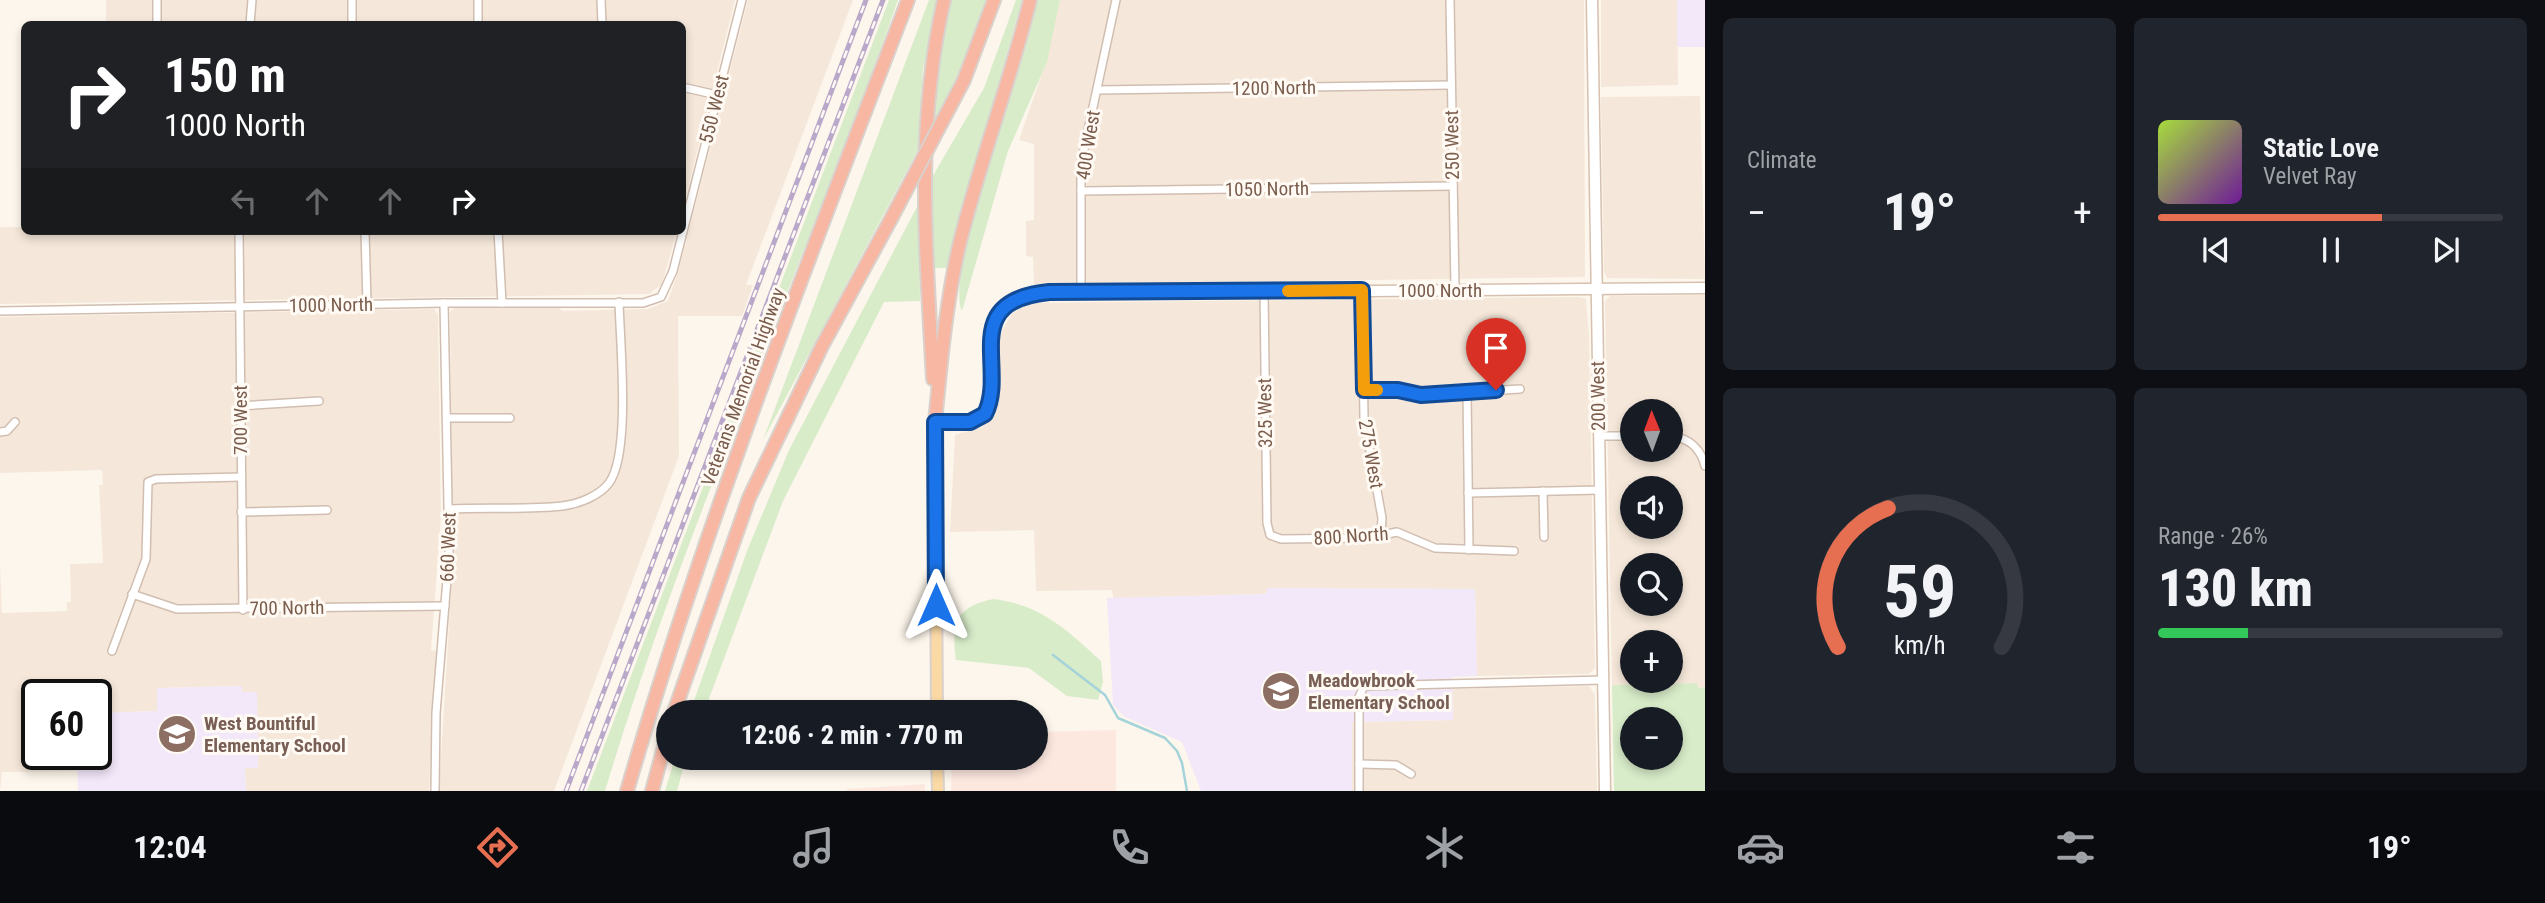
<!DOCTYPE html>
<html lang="en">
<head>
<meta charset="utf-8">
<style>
  body { margin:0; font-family:"Roboto Condensed",sans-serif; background:#20242c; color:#f1f3f6; height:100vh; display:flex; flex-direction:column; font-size:26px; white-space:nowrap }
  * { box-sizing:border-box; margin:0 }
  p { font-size:23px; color:#9ea1a6 }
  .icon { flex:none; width:38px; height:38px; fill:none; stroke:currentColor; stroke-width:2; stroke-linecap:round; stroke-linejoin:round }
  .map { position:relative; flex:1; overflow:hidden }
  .drawer { display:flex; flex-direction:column; gap:18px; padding:18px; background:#0d0f14; width:840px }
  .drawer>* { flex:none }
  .banner { position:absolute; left:21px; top:21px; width:665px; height:214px; border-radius:10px; box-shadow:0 4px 10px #0003; background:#202124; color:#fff; overflow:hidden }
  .needle { width:46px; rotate:359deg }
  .buttons { position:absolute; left:1620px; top:399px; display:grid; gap:14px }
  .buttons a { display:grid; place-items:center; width:63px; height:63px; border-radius:50%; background:#171b24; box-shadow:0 4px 10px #0003; font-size:35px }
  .speed { position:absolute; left:21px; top:679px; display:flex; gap:14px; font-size:35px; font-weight:700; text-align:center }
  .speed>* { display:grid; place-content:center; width:91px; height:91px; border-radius:50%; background:#171b24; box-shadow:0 4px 10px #0003; line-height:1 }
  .speed .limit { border:4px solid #111; border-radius:10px; background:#fff; color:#111 }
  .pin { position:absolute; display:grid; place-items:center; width:60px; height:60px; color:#fff; margin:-72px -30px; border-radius:50% 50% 50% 0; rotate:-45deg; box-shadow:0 0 7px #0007 }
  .pin .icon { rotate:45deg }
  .me { position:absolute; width:77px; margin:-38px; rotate:0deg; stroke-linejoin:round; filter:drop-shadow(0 0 5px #0008) }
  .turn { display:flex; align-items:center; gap:24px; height:147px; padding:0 28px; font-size:32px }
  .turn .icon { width:91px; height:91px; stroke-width:2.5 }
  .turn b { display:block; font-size:49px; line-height:60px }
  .lanes { display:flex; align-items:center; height:66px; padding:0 28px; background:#0003; justify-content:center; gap:35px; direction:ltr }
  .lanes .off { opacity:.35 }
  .big { font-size:52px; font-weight:800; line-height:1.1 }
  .drawer .tile { flex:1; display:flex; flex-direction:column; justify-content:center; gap:10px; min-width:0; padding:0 24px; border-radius:10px; background:#20242c }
  .drawer .dial { align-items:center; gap:0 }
  .dial svg { height:182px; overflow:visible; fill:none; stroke:#363941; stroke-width:7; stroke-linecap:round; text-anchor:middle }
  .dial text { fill:#f1f3f6; stroke:none }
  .song { display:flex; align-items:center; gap:21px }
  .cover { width:84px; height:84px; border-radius:10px; background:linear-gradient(135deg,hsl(80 70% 55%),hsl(280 70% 35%)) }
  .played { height:7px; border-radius:4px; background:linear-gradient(90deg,#e76f51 65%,#363941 65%) }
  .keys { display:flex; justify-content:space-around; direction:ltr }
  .heat { display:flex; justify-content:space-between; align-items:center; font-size:38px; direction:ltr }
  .charge { height:10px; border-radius:5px; background:linear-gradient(90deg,#34c759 26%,#363941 0) }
  .drawer .tiles { flex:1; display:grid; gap:18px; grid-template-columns:repeat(2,1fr) }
  .trip { position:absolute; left:656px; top:700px; width:392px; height:70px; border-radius:35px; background:#171b24; box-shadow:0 4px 10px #0003; font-weight:800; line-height:70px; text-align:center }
  .dock { display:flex; height:112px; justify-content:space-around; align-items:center; background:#090b0e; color:#9ea1a6 }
  .dock .icon { width:49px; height:49px }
  .dock .on { color:#e76f51 }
  .dock b { font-size:32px; color:#f1f3f6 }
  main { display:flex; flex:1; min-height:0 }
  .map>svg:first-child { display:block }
  .residential { fill:#f5e8da; fill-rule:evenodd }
  .commercial { fill:#fde8e0 }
  .education { fill:#f3e8fa }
  .green { fill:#d8ecc9; fill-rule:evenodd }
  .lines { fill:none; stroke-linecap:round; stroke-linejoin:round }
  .stream { stroke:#a5d3da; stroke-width:2.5 }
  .street-casing { stroke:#d1beb0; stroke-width:10 }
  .secondary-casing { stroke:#d6c0b0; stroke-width:13 }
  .primary-casing { stroke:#dad1cd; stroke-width:14 }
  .highway-casing { stroke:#dad1cd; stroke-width:16 }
  .street { stroke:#fff; stroke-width:7 }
  .secondary { stroke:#fff; stroke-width:10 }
  .primary { stroke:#fbd9a5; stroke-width:10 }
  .highway { stroke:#f7b7a3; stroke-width:12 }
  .rail-casing { stroke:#b9a8c9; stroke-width:5 }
  .rail { stroke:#fffaf3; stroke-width:2.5; stroke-dasharray:8; stroke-linecap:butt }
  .highway-bridge-casing { stroke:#dad1cd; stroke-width:16; stroke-linecap:butt }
  .highway-bridge { stroke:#f7b7a3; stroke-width:12 }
  .route-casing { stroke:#114b97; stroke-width:18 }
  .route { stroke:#1a73e8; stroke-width:12 }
  .slow { stroke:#f59e0b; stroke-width:12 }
  .labels { text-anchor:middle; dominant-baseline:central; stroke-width:6; stroke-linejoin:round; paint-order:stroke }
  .street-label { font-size:19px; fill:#7a5c4d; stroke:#fffaf3 }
  .education-label { font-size:19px; font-weight:bold; fill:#785e54; stroke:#fffaf3; text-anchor:start }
</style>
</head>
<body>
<main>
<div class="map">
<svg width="1705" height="791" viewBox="0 0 1705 791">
  <rect width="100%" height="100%" fill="#fdf6ec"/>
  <g class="residential">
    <path d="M106,0h629l-52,208 -1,-184h-576z"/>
    <path d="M748,0h105l-107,285h7l-11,31h-64l1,140 -125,335h-115l14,-233 -3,-246 4,-4 91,-2 14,1 3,4 86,-2 20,-8 11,-32z"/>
    <path d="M1060,0h524l1,277 -551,8 -1,-28 -7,-1v-35l8,-1v-76l-15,-4 27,-78z"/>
    <path d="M1601,0h76l1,85 -77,2z"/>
    <path d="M1700,96l5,183 -98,-1 -3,-6 -3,-175z"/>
    <path d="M0,227h24v4h653l-15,53 -13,10 -649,10z"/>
    <path d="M1705,295v392l-8,1v-5l-85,2 -7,-384 5,-5zM1633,411h38v39h-38zM1633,488h38v39h-38zM1633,565h38v39h-38zM1633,642h38v39h-38z"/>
    <path d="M1579,297l7,2 3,37 6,332 -6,6 -112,2 -2,-87 -208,-1v6l-154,4 -1,-8 -76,1 -2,-61 -84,2 5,-97 27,-8 13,-15 5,-78 12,-20 17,-11z"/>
    <path d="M434,309l4,6 3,202 -10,133 5,1 -7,140h-183l-1,-23h12v-76h-15l-1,-6 -83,2v23l-62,2v-18h-59v59h40v17l-75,1 -2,19v-228l2,50 65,-2v-9h4l-1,-38 33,-1 -4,-78h4l-1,-15 -102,3v-156z"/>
    <path d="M1589,686l6,9 2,96h-245v-69l101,-2 -1,-31z"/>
  </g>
  <g class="commercial">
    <path d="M1116,730v61h-165l1,-33h84v-26z"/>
    <path d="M925,784v7h-78v-2z"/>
  </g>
  <g class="education">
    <rect x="1677" y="0" width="28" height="47"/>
    <path d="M1267,588l208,1 2,87 -25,1 1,43 -101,2v69h-151l-19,-49 -57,-25 -12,-12 -6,-107 159,-4z"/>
    <path d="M242,686v6h15l1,76h-13l1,23h-168l-1,-37h19v-41l61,-2v-23z"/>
  </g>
  <g class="green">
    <path d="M889,0h9c-93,265 -212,522 -293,791h-18z"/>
    <path d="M929,0h8l-14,70 -5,80 -155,290z"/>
    <path d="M949,0h37l-26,70 -29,57 2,-35z"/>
    <path d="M1016,0h6l-75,268h-14l-2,-89 53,-91z"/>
    <path d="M1037,0h23l-13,62 -39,89 -46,160c-19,-39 67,-251 75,-311z"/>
    <path d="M919,203l1,98 -36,1 -101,199 -79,211h-14l57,-161 42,-101z"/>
    <path d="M994,599c47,6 73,31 107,62l2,21 -5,18 -31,-4 -38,-28 -73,-8c-5,-37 0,-54 38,-61z"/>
    <path d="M1697,683l1,5 7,-1v104h-91l-2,-106zM1671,719v39h-38v-39z"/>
    <path d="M675,758h11l-9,33h-12z"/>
  </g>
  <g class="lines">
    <path class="stream" d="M1053,655l52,40 13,23 47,20 12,13 5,12 5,28"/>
    <defs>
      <g id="street">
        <path d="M157,0v24"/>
        <path d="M352,0v24"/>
        <path d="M478,0v24"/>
        <path d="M601,0l1,24"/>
        <path d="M1450,0l5,289"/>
        <path d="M250,24l2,-24"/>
        <path d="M682,87l35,8"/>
        <path d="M1098,90l353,-5"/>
        <path d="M1081,191l372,-5"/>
        <path d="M239,231l4,379"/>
        <path d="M365,231l2,73"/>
        <path d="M498,231l4,72"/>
        <path d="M1362,290l2,128 18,100 -1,16"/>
        <path d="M1264,291l3,232 3,12 11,4 87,-1 29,-6 38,16 79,3"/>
        <path d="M1081,292v-129l35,-163"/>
        <path d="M0,311l444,-8h199l18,-6 12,-26 69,-271"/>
        <path d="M1364,390h38l19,5 99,-6"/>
        <path d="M1467,392l2,158"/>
        <path d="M240,406l79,-5"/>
        <path d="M448,418h62"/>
        <path d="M0,432l7,-1 8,-9"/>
        <path d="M1599,436h34"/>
        <path d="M1671,436c18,2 30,13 34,30"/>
        <path d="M1543,491l1,46"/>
        <path d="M1468,493l132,-3"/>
        <path d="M449,509c38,-2 76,1 113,-3 17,-2 37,-10 47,-23 22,-29 11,-141 10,-181"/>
        <path d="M241,512l86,-2"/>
        <path d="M132,594l45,15 268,-3"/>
        <path d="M112,651l34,-92 2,-77 8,-3 85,-2"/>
        <path d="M1359,764l37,1 15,9"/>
        <path d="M435,791l1,-78 13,-158 -5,-252"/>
        <path d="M1359,791v-94l5,-11 239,-6"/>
      </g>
      <g id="secondary">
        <path d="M1592,0l13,791"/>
        <path d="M935,422h35l15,-8c23,-43 -23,-100 49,-120l671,-6"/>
      </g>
      <g id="primary">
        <path d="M935,422l2,290"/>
        <path d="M937,758l1,33"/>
      </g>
      <g id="highway">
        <path d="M964,80l30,-80"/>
        <path d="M933,379c-7,-129 -18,-252 11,-379"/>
        <path d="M935,422c6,-60 11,-121 25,-180 20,-81 50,-160 70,-242"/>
        <path d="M674,712l75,-214 73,-152 70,-129"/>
        <path d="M627,791c78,-268 181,-530 281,-791"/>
        <path d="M652,791l16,-59"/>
      </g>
    </defs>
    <use href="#street" class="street-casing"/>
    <use href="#secondary" class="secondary-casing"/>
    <use href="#primary" class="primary-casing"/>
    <use href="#highway" class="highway-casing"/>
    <use href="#street" class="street"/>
    <use href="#secondary" class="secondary"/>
    <use href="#primary" class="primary"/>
    <use href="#highway" class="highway"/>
    <defs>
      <g id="rail">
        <path d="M566,791l300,-791"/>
        <path d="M581,791l302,-791"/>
      </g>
    </defs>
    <use href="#rail" class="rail-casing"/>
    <use href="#rail" class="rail"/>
    <defs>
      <path id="highway-bridge" d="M892,217l72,-137"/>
    </defs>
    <use href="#highway-bridge" class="highway-bridge-casing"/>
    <use href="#highway-bridge" class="highway-bridge"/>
  </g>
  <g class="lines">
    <defs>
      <path id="route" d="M936,605l-1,-183h35l15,-8c23,-46 -28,-113 64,-122l313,-2 2,100h34l23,5 75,-5"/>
    </defs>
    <use href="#route" class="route-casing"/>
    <use href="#route" class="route"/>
    <path class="slow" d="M1288,291l74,-1 2,100h13"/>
  </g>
  <defs>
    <symbol id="school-disc" viewBox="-11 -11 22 22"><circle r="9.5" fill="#8d6e63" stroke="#fffaf3"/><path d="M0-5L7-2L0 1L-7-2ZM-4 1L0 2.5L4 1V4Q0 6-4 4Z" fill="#fff"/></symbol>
  </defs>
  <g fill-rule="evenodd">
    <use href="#school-disc" x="1259" y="669" width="44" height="44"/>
    <use href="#school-disc" x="155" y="712" width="44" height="44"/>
  </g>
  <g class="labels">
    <g class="street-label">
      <text transform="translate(1274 88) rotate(-1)">1200 North</text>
      <text transform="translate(714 109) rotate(-76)">550 West</text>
      <text transform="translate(1088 145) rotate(-81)">400 West</text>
      <text transform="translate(1452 145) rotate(-91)">250 West</text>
      <text transform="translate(1267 189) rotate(-1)">1050 North</text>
      <text x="1440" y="290">1000 North</text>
      <text transform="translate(331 305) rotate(-1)">1000 North</text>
      <text transform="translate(743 387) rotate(-70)">Veterans Memorial Highway</text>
      <text transform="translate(1598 396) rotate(-91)">200 West</text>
      <text transform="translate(1265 413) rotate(-91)">325 West</text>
      <text transform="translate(240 420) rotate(-90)">700 West</text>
      <text transform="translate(1371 454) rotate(80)">275 West</text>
      <text transform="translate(1351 536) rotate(-4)">800 North</text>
      <text transform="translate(448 547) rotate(-88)">660 West</text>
      <text transform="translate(287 608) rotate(-1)">700 North</text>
    </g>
    <g class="education-label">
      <text x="1308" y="680">Meadowbrook<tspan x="1308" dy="22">Elementary School</tspan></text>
      <text x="204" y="723">West Bountiful<tspan x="204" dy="22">Elementary School</tspan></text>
    </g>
  </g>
</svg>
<div class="buttons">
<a><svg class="needle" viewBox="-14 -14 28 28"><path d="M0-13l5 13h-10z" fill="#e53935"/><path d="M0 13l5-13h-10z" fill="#9ea1a6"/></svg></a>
<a><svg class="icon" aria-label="sound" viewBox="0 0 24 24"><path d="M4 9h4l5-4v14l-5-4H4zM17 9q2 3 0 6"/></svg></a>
<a><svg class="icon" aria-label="search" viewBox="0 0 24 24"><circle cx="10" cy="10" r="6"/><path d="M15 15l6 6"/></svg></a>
<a>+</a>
<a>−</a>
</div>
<div class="speed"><div class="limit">60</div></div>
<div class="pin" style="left:1496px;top:390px;background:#d93025"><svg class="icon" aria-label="arrive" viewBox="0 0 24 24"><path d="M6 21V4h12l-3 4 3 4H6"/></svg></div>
<svg class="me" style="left:936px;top:605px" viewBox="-20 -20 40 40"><path d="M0-17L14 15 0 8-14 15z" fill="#1a73e8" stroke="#fff" stroke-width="4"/></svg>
<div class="trip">12:06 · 2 min · 770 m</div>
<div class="banner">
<div class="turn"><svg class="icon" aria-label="right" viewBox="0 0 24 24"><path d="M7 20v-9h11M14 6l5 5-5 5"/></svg><div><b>150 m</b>1000 North</div></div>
<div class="lanes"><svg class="icon off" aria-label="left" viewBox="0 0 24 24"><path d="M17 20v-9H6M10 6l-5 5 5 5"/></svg><svg class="icon off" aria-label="ahead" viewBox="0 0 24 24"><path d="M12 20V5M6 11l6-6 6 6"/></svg><svg class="icon off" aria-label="ahead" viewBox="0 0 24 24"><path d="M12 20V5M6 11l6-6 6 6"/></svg><svg class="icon" aria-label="right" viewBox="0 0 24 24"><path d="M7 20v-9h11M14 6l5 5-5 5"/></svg></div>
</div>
</div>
<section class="drawer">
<div class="tiles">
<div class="tile"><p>Climate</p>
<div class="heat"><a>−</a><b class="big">19°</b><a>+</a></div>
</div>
<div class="tile">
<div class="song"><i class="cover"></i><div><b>Static Love</b><p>Velvet Ray</p></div></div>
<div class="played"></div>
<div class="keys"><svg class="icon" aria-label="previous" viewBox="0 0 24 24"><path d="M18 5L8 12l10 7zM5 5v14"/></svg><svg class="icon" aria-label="pause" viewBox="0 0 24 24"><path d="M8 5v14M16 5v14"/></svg><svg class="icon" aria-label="next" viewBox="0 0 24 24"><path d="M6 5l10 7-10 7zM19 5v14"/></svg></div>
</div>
<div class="tile dial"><svg viewBox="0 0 100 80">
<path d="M14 69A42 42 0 1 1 86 69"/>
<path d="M14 69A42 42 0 0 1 36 8" stroke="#e76f51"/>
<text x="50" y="56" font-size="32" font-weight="700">59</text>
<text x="50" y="72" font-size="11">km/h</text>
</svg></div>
<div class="tile"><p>Range · 26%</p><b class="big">130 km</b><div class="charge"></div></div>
</div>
</section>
</main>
<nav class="dock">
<b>12:04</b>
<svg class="icon on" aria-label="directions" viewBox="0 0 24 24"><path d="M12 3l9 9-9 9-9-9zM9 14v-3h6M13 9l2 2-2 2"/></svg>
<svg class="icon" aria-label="music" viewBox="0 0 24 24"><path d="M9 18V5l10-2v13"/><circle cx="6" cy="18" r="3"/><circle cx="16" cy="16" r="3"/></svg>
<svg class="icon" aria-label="phone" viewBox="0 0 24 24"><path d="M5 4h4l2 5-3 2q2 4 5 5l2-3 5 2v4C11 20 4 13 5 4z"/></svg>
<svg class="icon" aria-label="climate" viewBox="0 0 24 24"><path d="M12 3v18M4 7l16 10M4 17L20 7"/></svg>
<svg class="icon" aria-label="car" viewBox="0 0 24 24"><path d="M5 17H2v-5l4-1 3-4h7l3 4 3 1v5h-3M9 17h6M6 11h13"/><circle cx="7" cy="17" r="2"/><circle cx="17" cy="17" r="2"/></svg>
<svg class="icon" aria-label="filters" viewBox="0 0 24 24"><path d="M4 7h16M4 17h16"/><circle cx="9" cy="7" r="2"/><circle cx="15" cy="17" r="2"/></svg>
<b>19°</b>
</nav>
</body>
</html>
